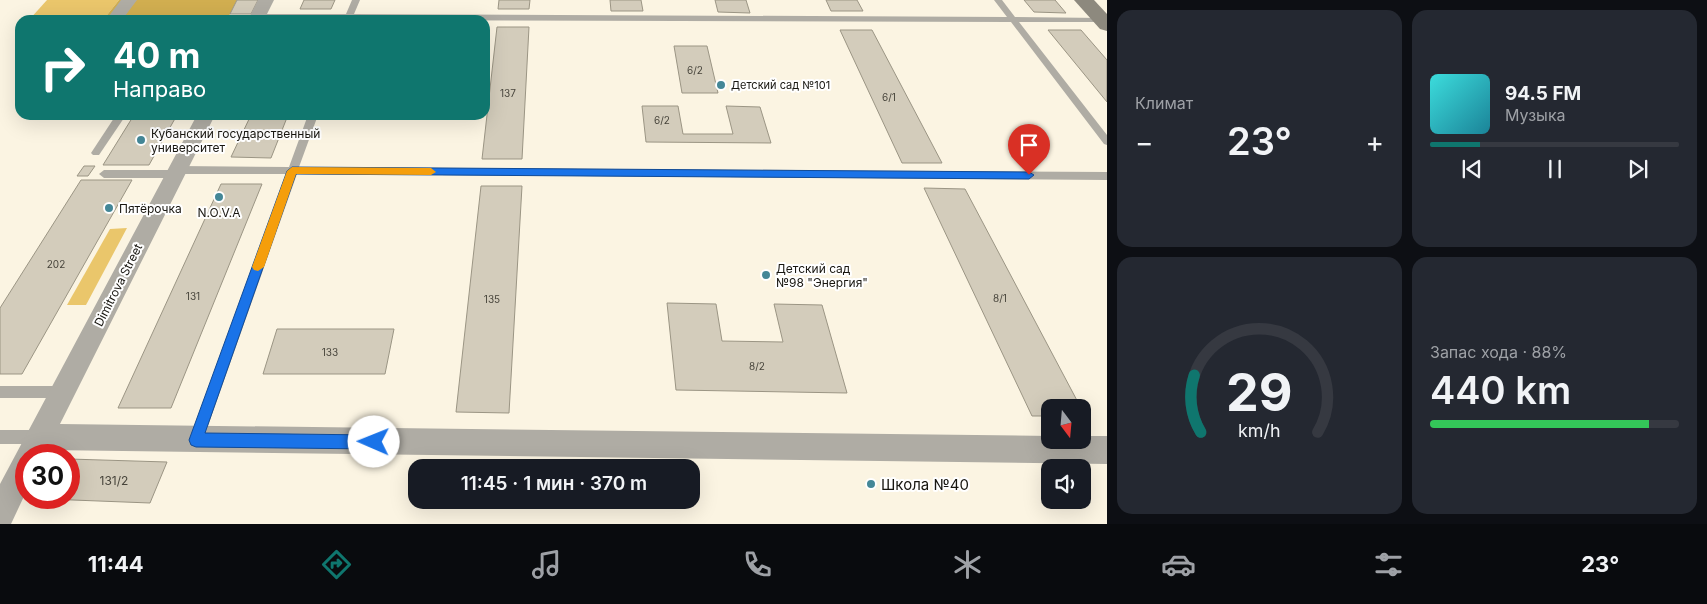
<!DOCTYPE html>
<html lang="ru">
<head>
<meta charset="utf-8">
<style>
  body { margin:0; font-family:Inter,sans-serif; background:#242831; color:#f1f3f6; height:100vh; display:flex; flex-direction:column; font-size:19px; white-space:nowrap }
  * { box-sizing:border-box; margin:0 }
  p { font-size:16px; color:#9ea1a6 }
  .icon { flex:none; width:28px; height:28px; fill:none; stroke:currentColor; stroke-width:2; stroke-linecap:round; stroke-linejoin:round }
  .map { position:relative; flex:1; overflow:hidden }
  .panel { display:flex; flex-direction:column; gap:10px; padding:10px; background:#0d0f14; width:600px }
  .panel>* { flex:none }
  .banner { position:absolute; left:15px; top:15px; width:475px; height:105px; border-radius:15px; box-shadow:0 5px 20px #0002; background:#0f766e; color:#fff; overflow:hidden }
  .needle { width:32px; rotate:164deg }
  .tools { position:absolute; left:1041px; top:399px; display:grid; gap:10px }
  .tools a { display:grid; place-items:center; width:50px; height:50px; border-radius:10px; background:#171b24; box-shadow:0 5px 20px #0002; font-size:25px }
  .speed { position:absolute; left:15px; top:444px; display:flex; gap:10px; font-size:25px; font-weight:700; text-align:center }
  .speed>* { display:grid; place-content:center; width:65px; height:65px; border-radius:50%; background:#171b24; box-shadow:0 5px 20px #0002; line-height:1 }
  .speed .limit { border:8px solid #d22; background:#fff; color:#111 }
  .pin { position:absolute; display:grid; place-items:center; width:42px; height:42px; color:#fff; margin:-51px -21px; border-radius:50% 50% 50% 0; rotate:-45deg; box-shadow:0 0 5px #0007 }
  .pin .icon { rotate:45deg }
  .me { position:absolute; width:55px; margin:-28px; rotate:271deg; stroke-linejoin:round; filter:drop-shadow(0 0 4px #0008) }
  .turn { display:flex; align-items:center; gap:18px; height:105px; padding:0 15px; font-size:22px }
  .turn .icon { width:65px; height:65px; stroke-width:2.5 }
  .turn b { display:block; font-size:35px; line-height:42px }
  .big { font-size:38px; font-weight:600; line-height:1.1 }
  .panel .tile { flex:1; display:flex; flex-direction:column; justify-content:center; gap:8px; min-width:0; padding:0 18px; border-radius:15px; background:#242831 }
  .panel .dial { align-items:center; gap:0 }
  .dial svg { height:130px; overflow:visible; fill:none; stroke:#363941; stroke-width:7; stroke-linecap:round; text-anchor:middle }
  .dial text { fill:#f1f3f6; stroke:none }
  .song { display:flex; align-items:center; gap:15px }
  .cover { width:60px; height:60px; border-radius:8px; background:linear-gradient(135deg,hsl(180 70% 55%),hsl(190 70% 35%)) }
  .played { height:5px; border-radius:2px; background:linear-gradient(90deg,#0f766e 20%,#363941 20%) }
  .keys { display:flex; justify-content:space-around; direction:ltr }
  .heat { display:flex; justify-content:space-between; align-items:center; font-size:28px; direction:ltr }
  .charge { height:8px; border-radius:4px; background:linear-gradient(90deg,#34c759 88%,#363941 0) }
  .panel .tiles { flex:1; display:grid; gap:10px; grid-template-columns:repeat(2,1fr) }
  .trip { position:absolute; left:408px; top:459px; width:292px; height:50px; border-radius:15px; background:#171b24; box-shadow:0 5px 20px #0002; font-weight:600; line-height:50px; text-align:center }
  .tab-bar { display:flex; height:80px; justify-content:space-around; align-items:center; background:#090b0e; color:#9ea1a6 }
  .tab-bar .icon { width:35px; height:35px }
  .tab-bar .active { color:#0f766e }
  .tab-bar b { font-size:22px; color:#f1f3f6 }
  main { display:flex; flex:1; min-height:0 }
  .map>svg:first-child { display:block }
  .green { fill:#eac66b }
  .forest { fill:#d1ae50 }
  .building { fill:#d3ccbb; stroke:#9b9584 }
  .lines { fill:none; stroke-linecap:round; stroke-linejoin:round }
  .lane { fill:#afaca4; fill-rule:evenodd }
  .street { fill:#afaca4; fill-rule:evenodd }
  .secondary { fill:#8d897e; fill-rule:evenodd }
  .route { fill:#1a73e8; stroke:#114b97 }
  .slow { fill:#f59e0b }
  .poi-dot { fill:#448797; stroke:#fff; stroke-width:2 }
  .labels { text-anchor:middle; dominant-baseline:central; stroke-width:4; stroke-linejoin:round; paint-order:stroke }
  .number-label { font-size:10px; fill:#47443b }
  .far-poi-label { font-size:11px; fill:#181610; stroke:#fff; text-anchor:start }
  .poi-label { font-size:12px; fill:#181610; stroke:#fff; text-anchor:start }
  .street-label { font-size:12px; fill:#181610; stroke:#fff }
  .near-number-label { font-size:12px; fill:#47443b }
  .near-poi-label { font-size:15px; fill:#181610; stroke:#fff; text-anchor:start }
</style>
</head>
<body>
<main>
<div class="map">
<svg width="1107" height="524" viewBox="0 0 1107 524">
  <rect width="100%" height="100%" fill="#fbf4e2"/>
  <g class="green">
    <path d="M47,0h72l-16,20h-74z"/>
    <path d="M127,228l-41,77h-19l43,-76z"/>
  </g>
  <path class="forest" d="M119,0h118l-10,20h-124z"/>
  <g class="building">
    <path d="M237,0h21l-7,14h-21z"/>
    <path d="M304,0h31l-4,9h-31z"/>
    <path d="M499,0h31l-1,9h-31z"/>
    <path d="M610,0h31l2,11h-32z"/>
    <path d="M715,0h31l4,13 -32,-1z"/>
    <path d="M826,0h31l6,11h-32z"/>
    <path d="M1024,0h31l11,13 -32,-1z"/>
    <path d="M497,27h32l-7,132h-40z"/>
    <path d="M840,30h32l70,133h-40z"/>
    <path d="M1048,30h33l26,30v42z"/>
    <path d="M674,46h33l11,47h-36z"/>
    <path d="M642,106h36l5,28h50l-7,-28 34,1 11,36 -125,-1z"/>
    <path d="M134,115h43l-28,50h-46z"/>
    <path d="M251,115h37l-17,43 -40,-1z"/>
    <path d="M84,166h11l-7,10h-11z"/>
    <path d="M81,180h51l-110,194h-22v-66z"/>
    <path d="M221,184h41l-91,224h-53z"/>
    <path d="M481,186h41l-13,227 -53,-1z"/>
    <path d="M924,188l41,1 116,219h-31v8h-18z"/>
    <path d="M667,303l49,1 6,37 61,1 -9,-38 48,1 25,88 -171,-3z"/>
    <path d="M277,329h117l-9,45h-122z"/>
    <path d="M69,459l98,3 -17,41 -103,-4 1,-1h21z"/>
  </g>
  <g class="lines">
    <g class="lane">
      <path d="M352,0h8l-6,14 653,3 -13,-17h8l13,17 87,1 4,2 -1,2h-86l88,113v10l-3,-1 -93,-122 -667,-2 -86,-2 -4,-2 4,-2h88z"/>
      <path d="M116,115h10l-27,40h-6l-2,-2z"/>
      <path d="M308,115h10l-19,52 808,5v8l-810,-6 -94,266 -2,5 -5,2 -5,-2 -2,-5 98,-266h-106l-1,3 -4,1h-72l-5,-4 5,-4h69l1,-3 4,-1 111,1z"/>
      <path d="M0,386h63l5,2 2,4 -2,4 -5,2h-63z"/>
      <path d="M0,430h40l5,2 2,5 -2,5 -5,2h-40z"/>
    </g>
    <g class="street">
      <path d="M121,0h16l-15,20h-16z"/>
      <path d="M258,0h16l-10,20h-16z"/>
      <path d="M197,115h18l-155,309 990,12v4h32v-4h25v28l-1060,-14 -2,5h-19v37l-15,32h-11v-40z"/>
    </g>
    <path class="secondary" d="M1074,0h20l13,14v17l-7,-2z"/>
  </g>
  <path class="route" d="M292,167l737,5 5,3 -5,4 -733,-5 -91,259 169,2 5,2 2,5 -2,5 -5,2 -178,-2 -5,-2 -2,-5 98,-269z"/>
  <path class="slow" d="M292,167l139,1 5,4 -5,3 -135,-1 -32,93 -6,4 -4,-1 -2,-3 35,-96z"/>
  <g class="poi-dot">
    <circle cx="721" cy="85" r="5"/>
    <circle cx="141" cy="140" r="5"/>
    <circle cx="219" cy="197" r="5"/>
    <circle cx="109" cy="208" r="5"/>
    <circle cx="766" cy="275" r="5"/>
    <circle cx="871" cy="484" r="5"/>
  </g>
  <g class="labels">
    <g class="number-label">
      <text x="695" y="70">6/2</text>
      <text x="508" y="93">137</text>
      <text x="889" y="97">6/1</text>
      <text x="662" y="120">6/2</text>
      <text x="56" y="264">202</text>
      <text x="193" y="296">131</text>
      <text x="1000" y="298">8/1</text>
      <text x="492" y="299">135</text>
      <text x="330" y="352">133</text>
      <text x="757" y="366">8/2</text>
    </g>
    <g class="far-poi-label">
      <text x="731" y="85">Детский сад №101</text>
    </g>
    <g class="poi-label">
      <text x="151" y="133">Кубанский государственный<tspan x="151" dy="14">университет</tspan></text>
      <text x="119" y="208">Пятёрочка</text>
      <text x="219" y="212" text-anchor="middle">N.O.V.A</text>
      <text x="776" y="268">Детский сад<tspan x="776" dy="14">№98 "Энергия"</tspan></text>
    </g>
    <g class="street-label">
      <text transform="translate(118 285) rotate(-63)">Dimitrova Street</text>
    </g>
    <g class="near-number-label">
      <text x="114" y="480">131/2</text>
    </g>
    <g class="near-poi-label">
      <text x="881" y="484">Школа №40</text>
    </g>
  </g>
</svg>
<div class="tools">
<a><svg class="needle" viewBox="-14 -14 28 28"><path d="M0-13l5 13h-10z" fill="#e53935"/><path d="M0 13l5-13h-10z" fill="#9ea1a6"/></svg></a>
<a><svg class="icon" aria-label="sound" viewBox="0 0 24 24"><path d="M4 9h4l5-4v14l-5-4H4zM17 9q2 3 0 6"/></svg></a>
</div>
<div class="speed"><div class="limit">30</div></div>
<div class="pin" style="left:1029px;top:175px;background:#d93025"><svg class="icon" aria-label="arrive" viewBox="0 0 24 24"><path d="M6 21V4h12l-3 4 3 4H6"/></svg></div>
<svg class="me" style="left:374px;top:442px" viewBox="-20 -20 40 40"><circle r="19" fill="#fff"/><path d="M0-13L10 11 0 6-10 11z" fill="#1a73e8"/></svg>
<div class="trip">11:45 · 1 мин · 370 m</div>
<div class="banner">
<div class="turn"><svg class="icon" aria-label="right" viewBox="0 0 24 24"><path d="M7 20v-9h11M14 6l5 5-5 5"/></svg><div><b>40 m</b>Направо</div></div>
</div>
</div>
<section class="panel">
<div class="tiles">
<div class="tile"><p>Климат</p>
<div class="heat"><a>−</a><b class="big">23°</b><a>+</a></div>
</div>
<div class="tile">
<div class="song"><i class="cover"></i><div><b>94.5 FM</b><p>Музыка</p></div></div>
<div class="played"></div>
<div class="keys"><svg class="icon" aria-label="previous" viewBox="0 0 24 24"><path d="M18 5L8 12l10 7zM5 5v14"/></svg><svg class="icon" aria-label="pause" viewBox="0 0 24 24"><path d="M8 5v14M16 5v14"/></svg><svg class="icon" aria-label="next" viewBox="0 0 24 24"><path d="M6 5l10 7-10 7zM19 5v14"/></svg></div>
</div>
<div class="tile dial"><svg viewBox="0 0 100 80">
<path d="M14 69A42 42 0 1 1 86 69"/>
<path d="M14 69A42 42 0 0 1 10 34" stroke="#0f766e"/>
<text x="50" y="56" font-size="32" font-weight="700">29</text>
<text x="50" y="72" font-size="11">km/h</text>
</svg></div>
<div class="tile"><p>Запас хода · 88%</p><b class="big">440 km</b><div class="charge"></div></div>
</div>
</section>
</main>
<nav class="tab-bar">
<b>11:44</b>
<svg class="icon active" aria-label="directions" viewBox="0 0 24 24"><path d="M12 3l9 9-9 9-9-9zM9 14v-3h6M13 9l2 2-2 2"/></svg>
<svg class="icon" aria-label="music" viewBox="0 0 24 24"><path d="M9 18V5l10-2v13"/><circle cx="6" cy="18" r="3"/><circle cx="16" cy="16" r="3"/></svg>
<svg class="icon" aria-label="phone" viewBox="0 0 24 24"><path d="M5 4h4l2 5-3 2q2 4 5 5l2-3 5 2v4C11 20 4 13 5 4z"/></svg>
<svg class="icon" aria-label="climate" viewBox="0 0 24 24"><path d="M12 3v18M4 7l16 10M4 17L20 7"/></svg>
<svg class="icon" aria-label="car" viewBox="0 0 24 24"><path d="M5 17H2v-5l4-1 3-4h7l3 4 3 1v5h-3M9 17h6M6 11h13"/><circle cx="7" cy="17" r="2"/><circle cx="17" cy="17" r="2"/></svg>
<svg class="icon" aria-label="filters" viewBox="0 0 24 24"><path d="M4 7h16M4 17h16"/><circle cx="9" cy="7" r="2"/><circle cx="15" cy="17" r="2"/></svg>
<b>23°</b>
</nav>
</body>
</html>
